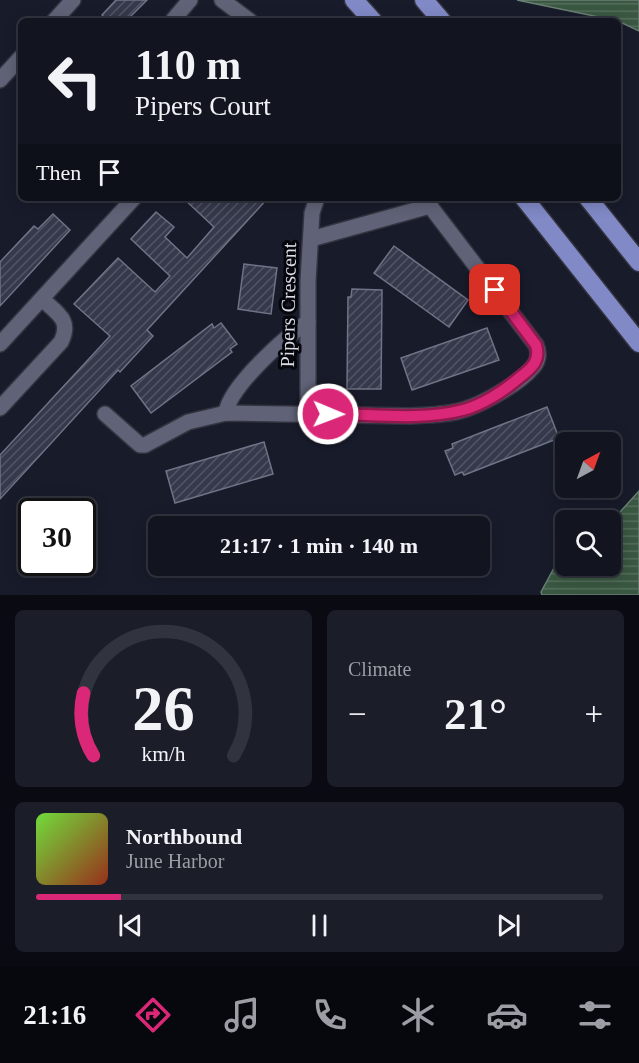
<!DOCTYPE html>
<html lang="en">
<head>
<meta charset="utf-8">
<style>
  body { margin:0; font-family:Georgia,serif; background:#1b1d29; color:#f1f3f6; height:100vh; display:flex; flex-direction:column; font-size:22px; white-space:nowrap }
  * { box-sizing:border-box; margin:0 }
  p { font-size:20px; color:#9c9ea5 }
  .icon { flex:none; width:33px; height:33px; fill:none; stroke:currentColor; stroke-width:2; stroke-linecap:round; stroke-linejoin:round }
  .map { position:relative; height:595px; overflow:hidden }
  .details { display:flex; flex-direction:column; gap:15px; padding:15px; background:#0a0b12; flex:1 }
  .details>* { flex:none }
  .hud { position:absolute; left:18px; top:18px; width:603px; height:183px; border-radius:9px; box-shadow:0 3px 15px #0003,0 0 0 2px #31333e; background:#121420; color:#f1f3f6; overflow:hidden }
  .needle { width:39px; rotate:41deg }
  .controls { position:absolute; left:555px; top:432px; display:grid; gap:12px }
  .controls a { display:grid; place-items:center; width:66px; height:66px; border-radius:9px; background:#121420; box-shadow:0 3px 15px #0003,0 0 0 2px #31333e; font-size:30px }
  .speed { position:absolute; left:18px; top:498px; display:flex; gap:12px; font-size:30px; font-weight:700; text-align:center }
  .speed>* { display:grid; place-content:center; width:78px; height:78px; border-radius:50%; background:#121420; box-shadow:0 3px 15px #0003,0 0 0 2px #31333e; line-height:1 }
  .speed .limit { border:3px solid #111; border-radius:9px; background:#fff; color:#111 }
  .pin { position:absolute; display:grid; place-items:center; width:51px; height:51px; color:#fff; margin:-26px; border-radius:12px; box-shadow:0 3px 9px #0006 }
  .me { position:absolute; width:66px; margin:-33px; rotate:91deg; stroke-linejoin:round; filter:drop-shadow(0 0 4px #0008) }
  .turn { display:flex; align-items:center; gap:21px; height:126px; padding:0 18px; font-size:27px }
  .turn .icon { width:78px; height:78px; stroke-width:2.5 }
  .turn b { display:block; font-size:42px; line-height:51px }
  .then { display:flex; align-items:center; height:57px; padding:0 18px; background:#0003; gap:12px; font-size:22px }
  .big { font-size:45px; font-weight:800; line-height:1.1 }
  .details .tile { flex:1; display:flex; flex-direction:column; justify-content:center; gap:9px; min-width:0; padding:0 21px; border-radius:9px; background:#1b1d29 }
  .details .dial { align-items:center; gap:0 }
  .dial svg { height:156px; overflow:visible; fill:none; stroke:#31333e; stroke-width:7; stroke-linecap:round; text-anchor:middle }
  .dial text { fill:#f1f3f6; stroke:none }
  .song { display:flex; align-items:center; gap:18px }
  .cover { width:72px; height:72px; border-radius:9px; background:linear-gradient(135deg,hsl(100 70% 55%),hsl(10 70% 35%)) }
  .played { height:6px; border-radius:3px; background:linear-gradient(90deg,#db2777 15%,#31333e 15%) }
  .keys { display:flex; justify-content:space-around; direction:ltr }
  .heat { display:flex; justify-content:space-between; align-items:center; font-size:33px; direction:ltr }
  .details .tiles { flex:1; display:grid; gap:15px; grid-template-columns:1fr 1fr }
  .tile:last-child { grid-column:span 2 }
  .trip { position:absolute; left:148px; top:516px; width:342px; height:60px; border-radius:9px; background:#121420; box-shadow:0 3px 15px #0003,0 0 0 2px #31333e; font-weight:800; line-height:60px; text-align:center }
  .dock { display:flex; height:96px; justify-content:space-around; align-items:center; background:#07080d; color:#9c9ea5 }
  .dock .icon { width:42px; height:42px }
  .dock .selected { color:#db2777 }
  .dock b { font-size:27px; color:#f1f3f6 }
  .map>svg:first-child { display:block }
  .water { fill:url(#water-rules); stroke:#697f73; stroke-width:1.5 }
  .building { fill:url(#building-hatch); stroke:#6f7386; stroke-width:1.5 }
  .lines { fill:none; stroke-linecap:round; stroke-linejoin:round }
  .minor-casing { stroke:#343441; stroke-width:18 }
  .highway-casing { stroke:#343441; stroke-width:21 }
  .minor { stroke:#606377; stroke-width:15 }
  .highway { stroke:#8189c6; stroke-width:18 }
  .route-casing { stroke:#8e194d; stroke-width:15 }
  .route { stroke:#db2777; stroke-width:10 }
  .labels { text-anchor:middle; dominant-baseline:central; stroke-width:6; stroke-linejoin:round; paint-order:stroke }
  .street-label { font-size:20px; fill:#dadce7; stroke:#05060c }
</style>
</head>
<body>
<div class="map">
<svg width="639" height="595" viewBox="0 0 639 595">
  <defs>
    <pattern id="water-rules" width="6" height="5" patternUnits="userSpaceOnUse" patternTransform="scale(1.5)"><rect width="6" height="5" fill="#395741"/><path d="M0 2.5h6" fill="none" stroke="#556f5c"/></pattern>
    <pattern id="building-hatch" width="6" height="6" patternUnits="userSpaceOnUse" patternTransform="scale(1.5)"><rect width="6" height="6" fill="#36394b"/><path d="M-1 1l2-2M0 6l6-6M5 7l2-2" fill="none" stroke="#525565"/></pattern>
  </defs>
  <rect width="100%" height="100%" fill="#181b2a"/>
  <g class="water">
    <path d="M517,0h122v31l-21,-10z"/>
    <path d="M639,491v104h-97l-1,-3 13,-24 11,-6 1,4h44l1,-44z"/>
  </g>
  <g class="building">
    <path d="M116,0h31l-21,21h-17l-7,-6z"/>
    <path d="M183,198h85l-121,132 6,6 -33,36 -2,-2 -118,129v-44l110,-119 -36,-32 44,-46 37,34 15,-16 -39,-37 25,-27 18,15 -9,10 22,21 27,-31z"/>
    <path d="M53,214l17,16 -70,76v-44l34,-36 4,3z"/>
    <path d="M394,246l74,54 -19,27 -75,-54z"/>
    <path d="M244,264l33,4 -6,46 -33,-5z"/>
    <path d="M352,289l30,1 -1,99h-34l1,-92h3z"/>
    <path d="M221,323l16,21 -7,5 2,3 -81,61 -20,-27 81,-62 2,4z"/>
    <path d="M487,328l12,32 -87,30 -11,-32z"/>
    <path d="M547,407l12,31 -95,37 -2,-3 -7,3 -10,-24 8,-3 -1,-4z"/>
    <path d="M264,442l9,32 -98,29 -9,-32z"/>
  </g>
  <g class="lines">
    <defs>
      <g id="minor">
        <path d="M222,0l28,21"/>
        <path d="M173,20l17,-20"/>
        <path d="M54,21l19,-21"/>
        <path d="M0,80l21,-23"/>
        <path d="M311,239l119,-33"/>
        <path d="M0,344l134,-146"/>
        <path d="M0,408l61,-66c11,-22 -4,-29 -19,-43"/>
        <path d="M226,413c3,-26 60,-77 82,-91"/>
        <path d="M105,414l35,31h5l43,-23 38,-9 184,3c18,-1 39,-1 56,-7 20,-7 54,-26 67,-42 6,-7 6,-15 3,-22l-112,-147"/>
        <path d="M308,414v-133l4,-68 5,-15"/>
      </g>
      <g id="highway">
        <path d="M354,0l19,21"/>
        <path d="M424,0l18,21"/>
        <path d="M524,198l115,145"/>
        <path d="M588,198l51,64"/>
      </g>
    </defs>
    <use href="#minor" class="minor-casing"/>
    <use href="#highway" class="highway-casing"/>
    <use href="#minor" class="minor"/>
    <use href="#highway" class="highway"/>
  </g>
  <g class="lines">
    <defs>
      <path id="route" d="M328,414c44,0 92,7 135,-4 19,-5 41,-19 56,-32 12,-9 22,-17 17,-33l-41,-55"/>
    </defs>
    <use href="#route" class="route-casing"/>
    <use href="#route" class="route"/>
  </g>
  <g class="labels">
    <g class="street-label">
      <text transform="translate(288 305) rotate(-89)">Pipers Crescent</text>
    </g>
  </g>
</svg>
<div class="controls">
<a><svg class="needle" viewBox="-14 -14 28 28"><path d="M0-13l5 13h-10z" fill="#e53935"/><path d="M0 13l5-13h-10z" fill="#9c9ea5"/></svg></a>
<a><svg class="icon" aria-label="search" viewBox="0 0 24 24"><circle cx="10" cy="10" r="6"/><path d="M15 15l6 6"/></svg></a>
</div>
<div class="speed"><div class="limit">30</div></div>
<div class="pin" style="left:495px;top:290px;background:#d93025"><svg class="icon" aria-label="arrive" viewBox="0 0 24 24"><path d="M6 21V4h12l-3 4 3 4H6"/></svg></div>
<svg class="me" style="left:328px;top:414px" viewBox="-20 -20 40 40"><circle r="17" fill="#db2777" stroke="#fff" stroke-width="3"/><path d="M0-11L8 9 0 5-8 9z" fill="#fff"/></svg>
<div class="trip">21:17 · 1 min · 140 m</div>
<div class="hud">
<div class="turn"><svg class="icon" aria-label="left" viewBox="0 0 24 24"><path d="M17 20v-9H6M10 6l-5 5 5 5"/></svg><div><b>110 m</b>Pipers Court</div></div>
<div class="then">Then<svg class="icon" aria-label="arrive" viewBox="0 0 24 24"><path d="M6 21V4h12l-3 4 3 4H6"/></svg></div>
</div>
</div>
<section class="details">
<div class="tiles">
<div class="tile dial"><svg viewBox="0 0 100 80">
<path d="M14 69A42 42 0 1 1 86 69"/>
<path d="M14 69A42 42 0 0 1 9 37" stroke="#db2777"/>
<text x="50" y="56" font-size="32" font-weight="700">26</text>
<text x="50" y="72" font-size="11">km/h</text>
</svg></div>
<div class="tile"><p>Climate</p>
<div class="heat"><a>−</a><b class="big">21°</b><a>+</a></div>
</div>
<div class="tile">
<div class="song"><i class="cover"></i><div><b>Northbound</b><p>June Harbor</p></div></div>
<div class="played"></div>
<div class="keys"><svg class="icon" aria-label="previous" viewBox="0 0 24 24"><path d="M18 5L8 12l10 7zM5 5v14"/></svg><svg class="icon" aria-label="pause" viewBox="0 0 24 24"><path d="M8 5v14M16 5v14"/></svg><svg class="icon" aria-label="next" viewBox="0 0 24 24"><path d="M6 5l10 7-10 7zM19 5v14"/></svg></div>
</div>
</div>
</section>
<nav class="dock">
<b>21:16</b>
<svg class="icon selected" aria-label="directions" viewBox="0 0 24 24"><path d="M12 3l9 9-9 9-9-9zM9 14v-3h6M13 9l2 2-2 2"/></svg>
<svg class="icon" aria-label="music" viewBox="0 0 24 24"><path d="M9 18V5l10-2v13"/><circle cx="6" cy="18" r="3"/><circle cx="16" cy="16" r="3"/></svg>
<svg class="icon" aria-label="phone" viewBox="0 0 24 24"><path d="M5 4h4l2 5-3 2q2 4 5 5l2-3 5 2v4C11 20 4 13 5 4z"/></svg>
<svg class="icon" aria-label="climate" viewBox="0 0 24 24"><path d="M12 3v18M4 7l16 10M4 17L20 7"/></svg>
<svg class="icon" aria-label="car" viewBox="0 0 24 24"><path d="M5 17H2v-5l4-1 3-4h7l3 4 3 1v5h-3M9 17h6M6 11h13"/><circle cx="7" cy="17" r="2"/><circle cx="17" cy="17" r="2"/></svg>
<svg class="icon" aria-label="filters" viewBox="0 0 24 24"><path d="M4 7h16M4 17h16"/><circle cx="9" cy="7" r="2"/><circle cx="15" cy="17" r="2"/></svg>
</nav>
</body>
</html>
